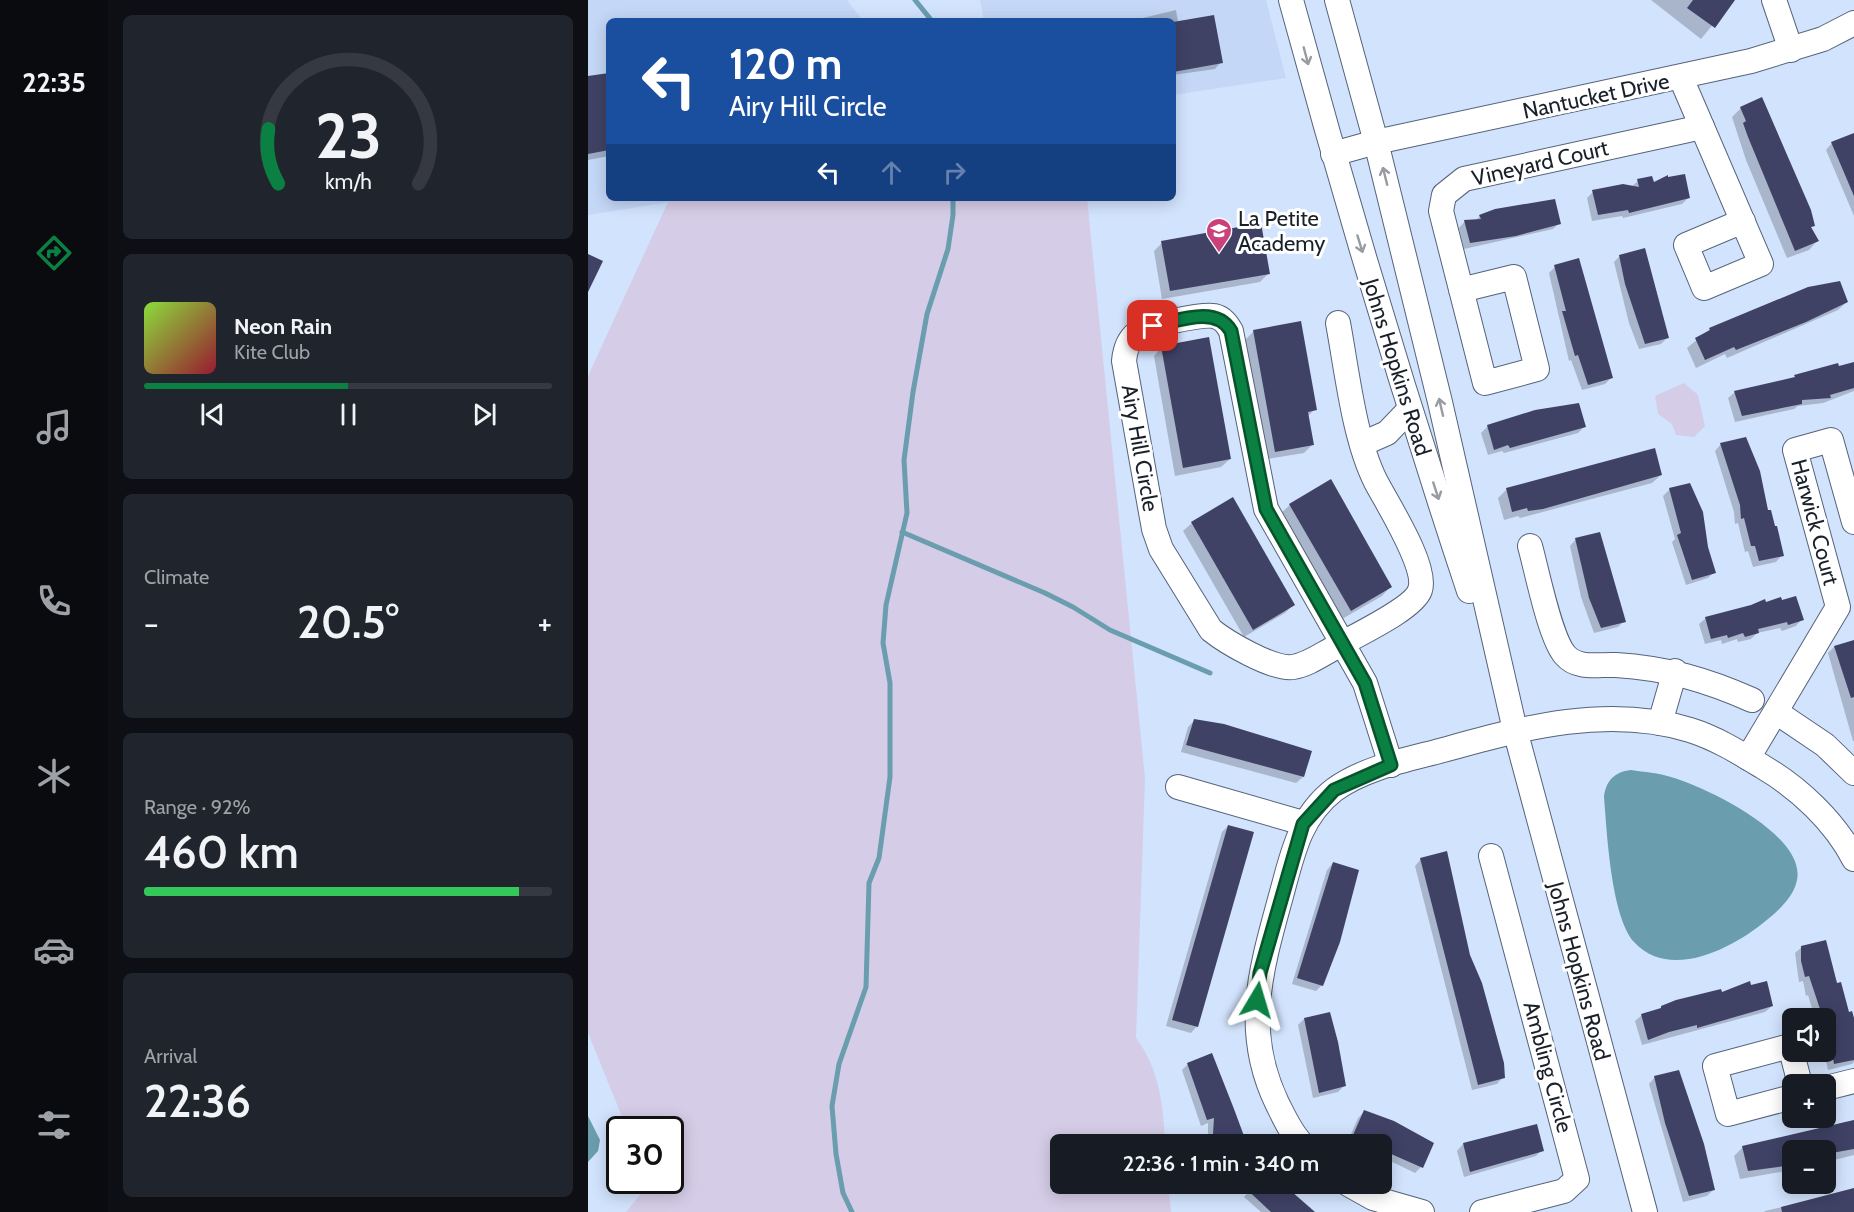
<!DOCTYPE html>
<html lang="en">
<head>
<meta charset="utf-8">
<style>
  body { margin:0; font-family:Cabin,sans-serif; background:#20242c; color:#f1f3f6; height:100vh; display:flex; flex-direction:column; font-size:22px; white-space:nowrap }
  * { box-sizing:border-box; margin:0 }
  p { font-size:20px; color:#9ea1a6 }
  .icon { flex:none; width:33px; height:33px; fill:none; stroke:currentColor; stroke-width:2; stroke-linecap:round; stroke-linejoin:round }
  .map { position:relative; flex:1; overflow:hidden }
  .details { display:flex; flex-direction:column; gap:15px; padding:15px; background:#0d0f14; width:480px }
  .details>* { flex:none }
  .banner { position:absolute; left:18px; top:18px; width:570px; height:183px; border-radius:9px; box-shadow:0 3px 15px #0003; background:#1a4fa0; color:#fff; overflow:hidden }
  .fabs { position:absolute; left:1194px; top:1008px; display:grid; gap:12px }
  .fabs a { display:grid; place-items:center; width:54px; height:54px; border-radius:9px; background:#171b24; box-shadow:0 3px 15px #0003; font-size:30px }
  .speed { position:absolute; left:18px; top:1116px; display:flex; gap:12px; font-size:30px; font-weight:700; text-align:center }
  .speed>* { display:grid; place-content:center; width:78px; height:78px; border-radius:50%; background:#171b24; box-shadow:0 3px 15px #0003; line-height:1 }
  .speed .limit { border:3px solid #111; border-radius:9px; background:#fff; color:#111 }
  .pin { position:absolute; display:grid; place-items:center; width:51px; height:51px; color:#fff; margin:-26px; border-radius:12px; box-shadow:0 3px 9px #0006 }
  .me { position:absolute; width:66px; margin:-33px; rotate:7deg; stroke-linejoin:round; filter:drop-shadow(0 0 4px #0008) }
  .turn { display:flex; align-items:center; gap:21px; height:126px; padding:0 24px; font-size:27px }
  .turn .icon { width:78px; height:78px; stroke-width:2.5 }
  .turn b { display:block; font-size:42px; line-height:51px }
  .lanes { display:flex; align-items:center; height:57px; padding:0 24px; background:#0003; justify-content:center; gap:30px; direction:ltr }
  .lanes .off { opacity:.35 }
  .big { font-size:45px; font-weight:600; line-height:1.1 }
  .details .card { flex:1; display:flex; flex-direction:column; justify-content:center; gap:9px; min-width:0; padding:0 21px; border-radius:9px; background:#20242c }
  .details .dial { align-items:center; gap:0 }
  .dial svg { height:156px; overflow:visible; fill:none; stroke:#363941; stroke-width:7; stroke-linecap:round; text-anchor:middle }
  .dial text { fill:#f1f3f6; stroke:none }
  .song { display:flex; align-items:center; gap:18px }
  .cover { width:72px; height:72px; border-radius:9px; background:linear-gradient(135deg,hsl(90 70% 55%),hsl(350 70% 35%)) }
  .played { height:6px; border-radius:3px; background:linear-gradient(90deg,#0b8043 50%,#363941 50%) }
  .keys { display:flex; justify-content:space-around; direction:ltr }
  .heat { display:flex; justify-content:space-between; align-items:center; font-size:33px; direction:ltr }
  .charge { height:9px; border-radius:4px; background:linear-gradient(90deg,#34c759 92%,#363941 0) }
  .trip { position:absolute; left:462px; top:1134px; width:342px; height:60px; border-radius:9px; background:#171b24; box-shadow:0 3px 15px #0003; font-weight:600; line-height:60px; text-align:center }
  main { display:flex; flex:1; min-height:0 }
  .dock { display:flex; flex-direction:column; width:108px; justify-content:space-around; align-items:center; background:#090b0e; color:#9ea1a6 }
  .dock .icon { width:42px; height:42px }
  .dock .on { color:#0b8043 }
  .dock b { font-size:27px; color:#f1f3f6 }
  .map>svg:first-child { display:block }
  .built { fill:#c4d7f7 }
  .green { fill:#d5cde7 }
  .water { fill:#6a9dae }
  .shadow { fill:#0003 }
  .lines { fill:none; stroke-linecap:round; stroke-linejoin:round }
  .stream { stroke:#6a9dae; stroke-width:5 }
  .building { fill:#3f4265 }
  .minor-casing { stroke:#55637a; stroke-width:26 }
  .minor { stroke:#fff; stroke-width:24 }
  .oneway { stroke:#989b9f }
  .route-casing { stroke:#07532c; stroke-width:15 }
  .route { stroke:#0b8043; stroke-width:10 }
  .labels { text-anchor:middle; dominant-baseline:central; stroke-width:6; stroke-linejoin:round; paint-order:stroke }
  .street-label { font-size:22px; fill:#1a2029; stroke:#fff }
  .poi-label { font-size:22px; fill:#1a2029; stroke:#fff; text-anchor:start }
</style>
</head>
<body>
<main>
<nav class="dock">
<b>22:35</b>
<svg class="icon on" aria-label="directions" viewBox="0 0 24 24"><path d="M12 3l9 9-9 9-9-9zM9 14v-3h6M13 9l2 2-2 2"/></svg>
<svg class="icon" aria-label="music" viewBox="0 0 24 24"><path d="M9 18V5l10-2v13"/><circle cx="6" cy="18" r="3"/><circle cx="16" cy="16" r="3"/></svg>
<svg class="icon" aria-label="phone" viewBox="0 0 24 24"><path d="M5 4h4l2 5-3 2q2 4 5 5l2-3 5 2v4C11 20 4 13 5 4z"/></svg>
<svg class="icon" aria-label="climate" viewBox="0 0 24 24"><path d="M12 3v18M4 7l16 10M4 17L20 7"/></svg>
<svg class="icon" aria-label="car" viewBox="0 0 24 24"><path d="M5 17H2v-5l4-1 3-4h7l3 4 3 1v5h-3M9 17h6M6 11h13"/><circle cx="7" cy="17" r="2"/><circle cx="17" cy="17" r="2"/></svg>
<svg class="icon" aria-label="filters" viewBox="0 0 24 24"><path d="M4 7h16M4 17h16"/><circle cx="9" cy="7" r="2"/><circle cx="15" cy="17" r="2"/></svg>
</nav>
<section class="details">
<div class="card dial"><svg viewBox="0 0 100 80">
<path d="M14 69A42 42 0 1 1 86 69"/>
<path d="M14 69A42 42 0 0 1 9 41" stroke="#0b8043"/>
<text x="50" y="56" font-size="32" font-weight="700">23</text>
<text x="50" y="72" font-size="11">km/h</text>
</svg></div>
<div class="card">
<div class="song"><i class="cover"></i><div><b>Neon Rain</b><p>Kite Club</p></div></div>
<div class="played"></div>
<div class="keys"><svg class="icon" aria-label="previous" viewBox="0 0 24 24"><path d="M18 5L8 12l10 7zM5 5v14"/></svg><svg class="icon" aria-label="pause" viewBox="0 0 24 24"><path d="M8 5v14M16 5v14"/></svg><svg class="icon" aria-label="next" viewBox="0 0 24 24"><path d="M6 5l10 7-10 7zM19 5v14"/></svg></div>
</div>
<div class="card"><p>Climate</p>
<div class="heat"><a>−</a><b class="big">20.5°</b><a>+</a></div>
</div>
<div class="card"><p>Range · 92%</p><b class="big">460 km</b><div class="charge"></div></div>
<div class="card"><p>Arrival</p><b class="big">22:36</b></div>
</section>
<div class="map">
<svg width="1266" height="1212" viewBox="0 0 1266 1212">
  <rect width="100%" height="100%" fill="#d2e3fd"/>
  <g class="built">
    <path d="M0,0h259l16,21h-254v177h86l-107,17z"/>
    <path d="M392,0h286l20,78 -113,17v-74h-189z"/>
  </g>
  <g class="green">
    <path d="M107,198h392l58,580 -9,260c23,30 28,69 29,106h-105v40h108l3,28h-545l23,-28 -1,-3 22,-1v-50l-43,-1 -39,-96v-657l80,-174z"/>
    <path d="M1096,383l14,12 7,31 -11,11 -18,-2 -4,-11 -14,-10 -3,-18z"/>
  </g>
  <g class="water">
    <path d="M1043,770c13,2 28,3 40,7 35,10 135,58 126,103 -3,16 -17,29 -29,39 -33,28 -97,63 -134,23 -23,-26 -27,-109 -30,-145 2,-16 10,-25 27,-27z"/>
    <path d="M0,1116l12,24 -2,11 -10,11z"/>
  </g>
  <g class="shadow">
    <path d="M1063,0h82l-32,39z"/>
    <path d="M588,10l2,12 43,40 -6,7 -42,6v-54h-43z"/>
    <path d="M21,74v82l-21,4v-82z"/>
    <path d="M1153,108l72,117 -3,3 7,13 -8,9 -22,8 -41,-98 -14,-43z"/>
    <path d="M1266,135v81l-28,-66 6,-7z"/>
    <path d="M1050,181l50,17 -6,6 -59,14 -1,-2 -30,5 -5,-23 6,-6 38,-5z"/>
    <path d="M892,216l79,7 -6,6 -89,20 -5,-21 6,-7h10z"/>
    <path d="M574,243l107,30 -9,9 -98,17 -8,-48z"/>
    <path d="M1032,256l47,82 -6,6 -22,5 -10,-26 -15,-61z"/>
    <path d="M967,267l57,110 -7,7 -23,6 -11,-30 -2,1 -20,-88z"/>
    <path d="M1259,302l-9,8 -111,48 -2,-4 -29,14 -9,-20 23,-19z"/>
    <path d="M666,331l61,78 -8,8 6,27 -9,9 -37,6 -22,-119z"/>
    <path d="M574,347l68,112 -9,8 -46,9 -21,-120z"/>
    <path d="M1266,364v27l-31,12 -25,3 -4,3 -59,13 -7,-24 7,-6z"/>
    <path d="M900,426l96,1 -6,6 -74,20 -2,-2 -14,4 -7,-22z"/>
    <path d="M1133,444l46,68 15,43 -6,7 -23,5 -5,-16 -3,1 -7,-29 -3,1 -1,-12 -19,-61z"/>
    <path d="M1073,475l-9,8 -132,35 -2,-2 -14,4 -6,-22 9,-9z"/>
    <path d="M1082,489l37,58 7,25 -6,6 -22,7 -14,-43 3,-3 -12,-43z"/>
    <path d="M702,505l100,82 -8,9 -40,23 -61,-106z"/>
    <path d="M604,523l101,82 -8,8 -41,24 -61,-106z"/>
    <path d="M988,539l48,82 -6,6 -24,6 -13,-36 -11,-51z"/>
    <path d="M1177,604l37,15 -6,7 -14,5 -2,-3 -23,5 -6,6 -13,3 -1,-3 -15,5 -1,-4 -16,4 -6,-20 7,-6z"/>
    <path d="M1266,641v100h-1l-25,-88 6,-6z"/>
    <path d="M606,721l109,56 -7,6 -115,-31 7,-25z"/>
    <path d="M640,826l-31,200 -6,7 -25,-7 56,-194z"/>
    <path d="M833,859l48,96 34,122 -6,7 -25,6 -57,-224z"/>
    <path d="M745,863l-11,122 -6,6 -24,-7 35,-114z"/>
    <path d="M1214,947l34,38 18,47v30l-2,2 -24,6 -4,-18 2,-34h-11l-7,-23 -2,1 -3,-15 -4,1 -4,-29z"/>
    <path d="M1132,994l52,12 -7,6 -123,33 -7,-24 7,-6z"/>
    <path d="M716,1019l40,67 -6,6 -25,6 -15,-73z"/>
    <path d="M624,1055l34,89h-38v-21l-7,3 -19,-56 6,-6z"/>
    <path d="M1067,1077l58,113 -6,6 -24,6 -34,-118z"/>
    <path d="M777,1111l56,56 -6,6 -33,-16v-13h-27l-7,-3 10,-23z"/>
    <path d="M1266,1120v35l-28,7v-12h-34v20l-52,9 -6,-23 9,-9z"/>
    <path d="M875,1144l79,6 -6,6 -72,21 -7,-26z"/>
    <path d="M667,1184h26l32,28h-52l-17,-15z"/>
    <path d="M1266,1190v22h-90l1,-1z"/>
  </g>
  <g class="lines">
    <g class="stream">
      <path d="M327,0l17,21"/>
      <path d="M314,532l143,61 28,14 37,23 100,43"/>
      <path d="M264,1212l-9,-19 -7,-39 -4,-48 7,-42 27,-77 3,-104 10,-25 11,-81v-94l-7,-40 3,-38 21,-92 -3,-53 9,-68 14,-78 21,-65 5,-34v-17"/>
    </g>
  </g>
  <g class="building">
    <path d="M1105,0h42l-20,28 -28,-20z"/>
    <path d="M626,15l9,48 -50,9v-50z"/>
    <path d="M21,73v77l-21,4v-78z"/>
    <path d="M1174,97l49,113 4,16 -4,1 8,14 -24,10 -47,-114 -5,-14 3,-2 -6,-14z"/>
    <path d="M1266,133v63l-23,-54z"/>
    <path d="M1097,174l5,24 -61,15 -1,-3 -30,5 -6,-25 31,-6 16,3 -2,-8 15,-3 2,6 14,-7v2z"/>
    <path d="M967,199l6,25 -45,12 -46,7 -6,-23 17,-1 -2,-4 16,-6z"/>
    <path d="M673,223l9,51 -100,17 -9,-50z"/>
    <path d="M1057,248l24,90 -24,6 -20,-60 -6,-29z"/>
    <path d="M0,254l15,7 -15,31z"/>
    <path d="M991,258l34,120 -25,7 -10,-30 -3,1 -13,-45h4l-12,-46z"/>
    <path d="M1252,281l8,21 -42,20 -70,28 -2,-3 -29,13 -10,-22 15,-8 -1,-2 99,-41z"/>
    <path d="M713,321l16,89 -9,2 6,33 -39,7 -22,-122z"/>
    <path d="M621,337l22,122 -48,9 -22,-122z"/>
    <path d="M1266,362v26l-24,7 1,3 -29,2v4l-60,12 -8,-25 61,-14 -1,-2 44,-12 1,3z"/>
    <path d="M991,403l7,24 -76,21 -2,-3 -14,5 -7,-25 48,-15z"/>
    <path d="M1158,437l14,34 8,39h3l4,16h2l7,30 -25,5 -4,-15h-4l-7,-28 -3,1 -1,-14 -20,-62z"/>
    <path d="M1067,448l7,27 -119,34 -15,2 -1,-3 -15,4 -6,-24z"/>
    <path d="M743,479l61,108 -41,24 -62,-107z"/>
    <path d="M1102,483l13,29 5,35 8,26 -24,7 -15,-45 4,-2 -12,-45z"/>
    <path d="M645,497l62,108 -42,25 -62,-108z"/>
    <path d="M1012,532l26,90 -25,6 -12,-30 -14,-60z"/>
    <path d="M1208,596l8,24 -16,5 -1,-3 -29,7 1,4 -14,4 -2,-4 -15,5 -1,-3 -16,4 -6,-22 46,-12 14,-6 1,3 15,-5 1,3z"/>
    <path d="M1266,640v57l-3,1 -17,-52z"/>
    <path d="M606,719l30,5 88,27 -8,26 -118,-32z"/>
    <path d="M640,825l26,7 -56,195 -26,-7z"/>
    <path d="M859,851l23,104 12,28 22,80 1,15 -27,7 -58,-227z"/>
    <path d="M745,862l26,8 -19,72 -17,44 -26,-8z"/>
    <path d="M1238,940l11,43 4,-1 8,30 3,-1 2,7v42l-20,4 -8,-46h-3l-14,-42 -4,1 -4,-16v-15z"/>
    <path d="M1162,981l1,4 16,-4 6,25 -76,22v-3l-28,7 -21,8 -7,-26 20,-6v-2l15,-6 45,-11 1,3z"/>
    <path d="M742,1012l8,30 8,44 -27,7 -15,-75z"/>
    <path d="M624,1053l22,56 13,35h-30l-4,-10 1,-16 -7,2 -20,-57z"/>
    <path d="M1091,1070l25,74 11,46 -26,6 -24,-73 -11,-47z"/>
    <path d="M776,1110l30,11 40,22 -11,25 -41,-18v-6h-12l-17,-9z"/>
    <path d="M1266,1120v29l-28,5v-4h-34v15l-44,6 -6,-25z"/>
    <path d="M949,1124l7,27 -74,21 -7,-29z"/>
    <path d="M653,1184h42l32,28h-44z"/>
    <path d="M1266,1188v24h-72l-1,-5z"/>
  </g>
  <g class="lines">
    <defs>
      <g id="minor">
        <path d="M703,0c54,199 113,395 178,591"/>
        <path d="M749,0l39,142 64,260 75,328 130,482"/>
        <path d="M1186,0l17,50"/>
        <path d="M1093,78l80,186 -57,24 -18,-43 57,-24"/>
        <path d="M745,154l43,-12 375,-81 72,-22 31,-16"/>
        <path d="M873,290l53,-13 23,92 -52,14 -44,-172 3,-16 20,-16 238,-52"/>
        <path d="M750,323c9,48 16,116 38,159 12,23 52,85 44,108 -6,19 -68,47 -86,58 -13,7 -27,17 -41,19 -20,3 -67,-25 -82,-37l-50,-81 -7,-20 -30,-168c1,-11 4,-21 13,-28 9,-8 65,-19 77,-17 9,2 13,8 17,15l35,178 99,174 26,82"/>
        <path d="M774,444l25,-11 22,-23"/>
        <path d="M942,546c7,25 20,92 35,109 13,15 34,9 51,10 50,3 91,15 136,35"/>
        <path d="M1188,712l49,33 29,28"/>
        <path d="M1072,723l15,-52"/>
        <path d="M1160,758l90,-151 -43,-157 36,-10 23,82"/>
        <path d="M590,787l125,36"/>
        <path d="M1238,1088l28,-7"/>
        <path d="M1204,1097l-64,17 -13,-48 75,-20 10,38"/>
        <path d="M714,1144c-11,-11 -18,-27 -25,-41 -35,-73 -16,-134 4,-207 11,-40 18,-79 53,-106 31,-23 77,-31 113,-41 78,-22 162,-44 243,-19 26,8 50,23 73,37 36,21 72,55 91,92"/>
        <path d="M760,1184l25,14 49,14"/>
        <path d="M894,1212l82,-21 13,-12 -86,-323"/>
      </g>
    </defs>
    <use href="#minor" class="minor-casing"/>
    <use href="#minor" class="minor"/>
  </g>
  <defs><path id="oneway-shaft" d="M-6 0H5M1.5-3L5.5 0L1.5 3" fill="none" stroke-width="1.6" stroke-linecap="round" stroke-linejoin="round" transform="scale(1.5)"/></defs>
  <g class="oneway">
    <use href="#oneway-shaft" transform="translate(718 56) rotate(75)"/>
    <use href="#oneway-shaft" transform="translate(797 176) rotate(-104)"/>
    <use href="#oneway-shaft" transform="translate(772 244) rotate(73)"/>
    <use href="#oneway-shaft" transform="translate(853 407) rotate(-103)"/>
    <use href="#oneway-shaft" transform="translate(848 491) rotate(72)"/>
  </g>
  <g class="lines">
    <defs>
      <path id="route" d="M565,326c25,-5 63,-21 78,5l35,178 99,174 26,82 -57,25 -31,34 -43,149 -3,27"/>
    </defs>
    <use href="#route" class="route-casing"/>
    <use href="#route" class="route"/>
  </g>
  <defs>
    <symbol id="school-pin" viewBox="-11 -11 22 30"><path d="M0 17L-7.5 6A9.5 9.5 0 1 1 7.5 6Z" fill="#ca417b" stroke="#fff"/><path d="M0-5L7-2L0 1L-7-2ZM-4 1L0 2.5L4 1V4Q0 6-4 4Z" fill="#fff"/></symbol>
  </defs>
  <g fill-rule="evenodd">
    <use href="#school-pin" x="616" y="216" width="30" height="40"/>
  </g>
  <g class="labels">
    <g class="street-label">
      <text transform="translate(1008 96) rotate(-12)">Nantucket Drive</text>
      <text transform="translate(952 163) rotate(-13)">Vineyard Court</text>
      <text transform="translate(809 367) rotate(73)">Johns Hopkins Road</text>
      <text transform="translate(552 448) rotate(80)">Airy Hill Circle</text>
      <text transform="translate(1227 522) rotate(75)">Harwick Court</text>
      <text transform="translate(991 971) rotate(75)">Johns Hopkins Road</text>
      <text transform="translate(960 1067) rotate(75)">Ambling Circle</text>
    </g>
    <g class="poi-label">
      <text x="650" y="218">La Petite<tspan x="650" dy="25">Academy</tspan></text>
    </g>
  </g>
</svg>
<div class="fabs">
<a><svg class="icon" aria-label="sound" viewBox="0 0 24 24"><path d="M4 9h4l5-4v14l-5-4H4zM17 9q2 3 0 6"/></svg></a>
<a>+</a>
<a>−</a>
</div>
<div class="speed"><div class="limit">30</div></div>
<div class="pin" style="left:565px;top:326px;background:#d93025"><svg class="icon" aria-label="arrive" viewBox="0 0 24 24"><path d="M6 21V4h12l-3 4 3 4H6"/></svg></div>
<svg class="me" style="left:669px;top:1000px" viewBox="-20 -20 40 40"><path d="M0-17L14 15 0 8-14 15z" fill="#0b8043" stroke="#fff" stroke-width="4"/></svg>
<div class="trip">22:36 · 1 min · 340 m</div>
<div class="banner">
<div class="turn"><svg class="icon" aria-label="left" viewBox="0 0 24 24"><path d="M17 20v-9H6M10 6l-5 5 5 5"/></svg><div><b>120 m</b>Airy Hill Circle</div></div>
<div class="lanes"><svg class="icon" aria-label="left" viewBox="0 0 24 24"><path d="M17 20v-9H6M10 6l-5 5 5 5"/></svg><svg class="icon off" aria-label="ahead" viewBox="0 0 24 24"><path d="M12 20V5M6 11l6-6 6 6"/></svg><svg class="icon off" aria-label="right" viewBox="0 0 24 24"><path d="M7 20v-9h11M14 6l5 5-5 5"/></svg></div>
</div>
</div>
</main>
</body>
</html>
